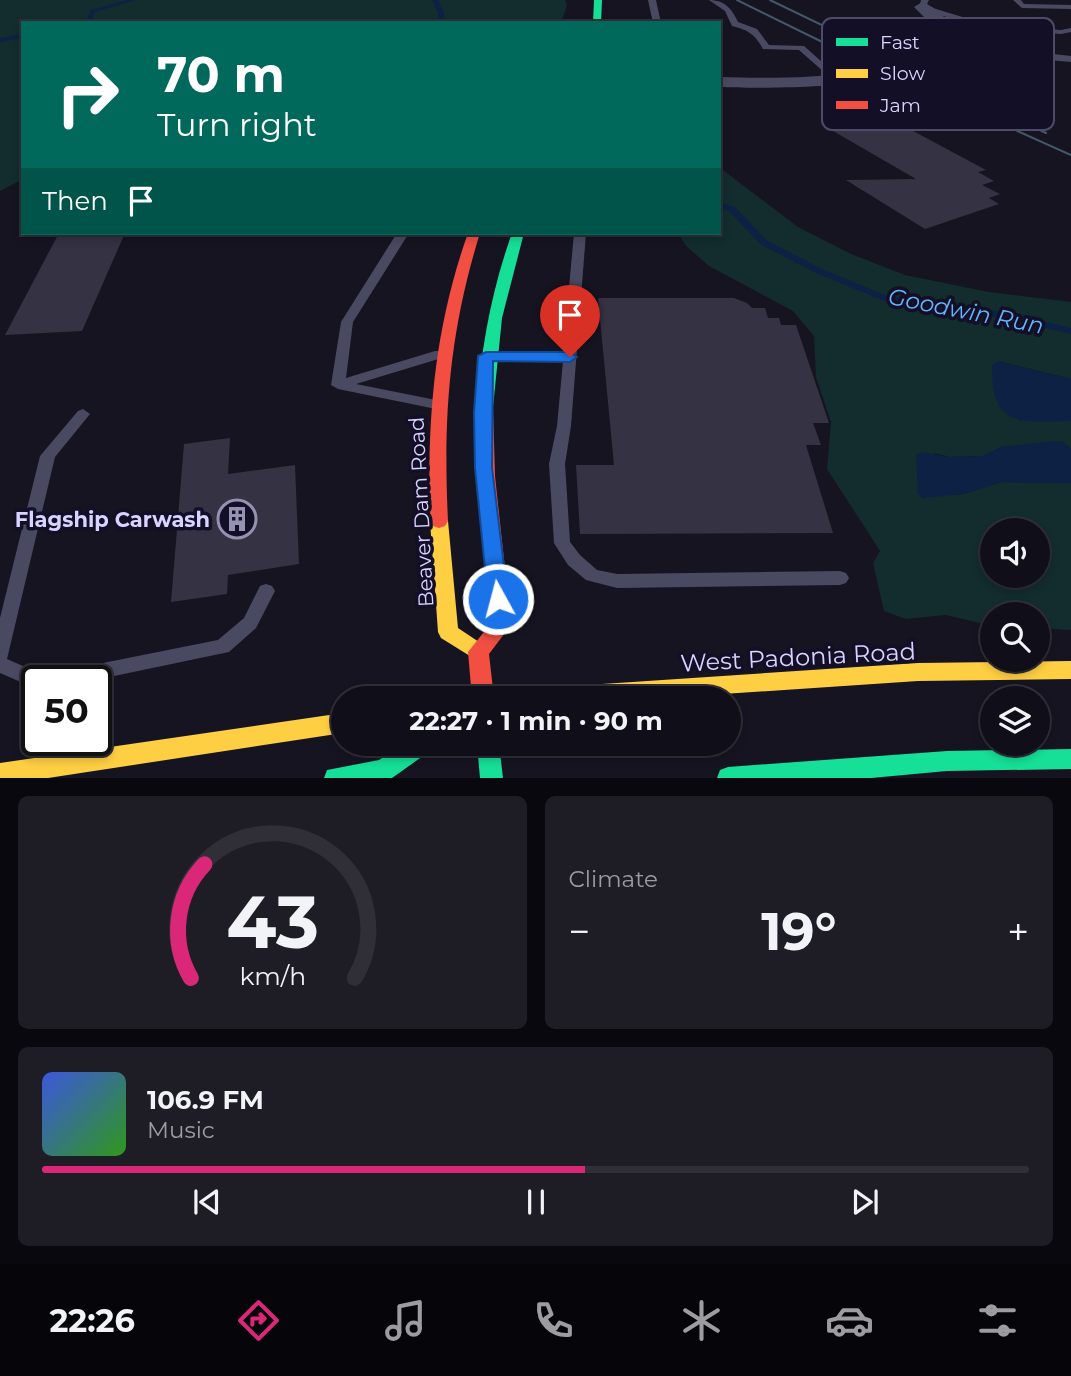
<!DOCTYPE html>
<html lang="en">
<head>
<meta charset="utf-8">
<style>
  body { margin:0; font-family:Montserrat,sans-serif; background:#1e1d26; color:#f1f3f6; height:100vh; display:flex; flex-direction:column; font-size:26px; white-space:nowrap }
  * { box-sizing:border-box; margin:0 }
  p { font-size:23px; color:#9c9ca2 }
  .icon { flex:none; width:38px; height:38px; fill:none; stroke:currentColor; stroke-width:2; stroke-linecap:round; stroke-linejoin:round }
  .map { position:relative; height:778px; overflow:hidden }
  .sheet { display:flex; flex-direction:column; gap:18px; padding:18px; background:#09080e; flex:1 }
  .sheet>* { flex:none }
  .banner { position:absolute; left:21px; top:21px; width:700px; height:214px; border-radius:0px; box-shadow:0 4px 10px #0003,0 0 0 2px #302f38; background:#00695c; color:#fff; overflow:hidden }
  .buttons { position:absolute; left:980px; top:518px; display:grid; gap:14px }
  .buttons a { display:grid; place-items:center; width:70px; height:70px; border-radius:50%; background:#100f19; box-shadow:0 4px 10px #0003,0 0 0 2px #302f38; font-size:35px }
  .speed { position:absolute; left:21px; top:665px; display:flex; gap:14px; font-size:35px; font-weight:700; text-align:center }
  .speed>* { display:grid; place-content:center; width:91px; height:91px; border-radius:50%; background:#100f19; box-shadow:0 4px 10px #0003,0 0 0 2px #302f38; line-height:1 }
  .speed .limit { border:4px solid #111; border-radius:10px; background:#fff; color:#111 }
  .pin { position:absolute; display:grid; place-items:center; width:60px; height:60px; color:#fff; margin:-72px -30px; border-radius:50% 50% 50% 0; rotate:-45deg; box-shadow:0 0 7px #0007 }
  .pin .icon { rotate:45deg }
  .me { position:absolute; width:77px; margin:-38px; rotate:353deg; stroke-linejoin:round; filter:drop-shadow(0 0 5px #0008) }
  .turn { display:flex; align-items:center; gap:24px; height:147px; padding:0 21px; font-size:32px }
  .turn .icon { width:91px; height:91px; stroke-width:2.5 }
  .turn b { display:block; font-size:49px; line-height:60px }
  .then { display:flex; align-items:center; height:66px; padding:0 21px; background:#0003; gap:14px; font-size:26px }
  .big { font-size:52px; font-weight:700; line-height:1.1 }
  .sheet .card { flex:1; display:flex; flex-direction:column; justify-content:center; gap:10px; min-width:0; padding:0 24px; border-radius:10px; background:#1e1d26 }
  .sheet .dial { align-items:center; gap:0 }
  .dial svg { height:182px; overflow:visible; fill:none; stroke:#302f38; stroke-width:7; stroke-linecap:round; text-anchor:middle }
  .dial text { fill:#f1f3f6; stroke:none }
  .song { display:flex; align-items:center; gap:21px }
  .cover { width:84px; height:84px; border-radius:10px; background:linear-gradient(135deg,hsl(230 70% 55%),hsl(110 70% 35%)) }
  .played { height:7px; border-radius:4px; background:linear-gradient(90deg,#db2777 55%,#302f38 55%) }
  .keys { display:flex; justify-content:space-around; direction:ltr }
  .heat { display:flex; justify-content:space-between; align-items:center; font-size:38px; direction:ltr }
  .sheet .tiles { flex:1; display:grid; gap:18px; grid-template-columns:1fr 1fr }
  .card:last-child { grid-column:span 2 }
  .trip { position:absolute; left:331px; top:686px; width:410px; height:70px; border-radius:35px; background:#100f19; box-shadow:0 4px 10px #0003,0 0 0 2px #302f38; font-weight:700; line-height:70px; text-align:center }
  .menu { display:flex; height:112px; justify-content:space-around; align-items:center; background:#06060a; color:#9c9ca2 }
  .menu .icon { width:49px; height:49px }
  .menu .active { color:#db2777 }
  .menu b { font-size:32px; color:#f1f3f6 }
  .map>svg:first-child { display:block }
  .green { fill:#132c2d; fill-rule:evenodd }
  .water { fill:#0d2144 }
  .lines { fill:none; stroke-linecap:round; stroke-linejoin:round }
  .stream { fill:#0d2144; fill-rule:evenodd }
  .building { fill:#343243 }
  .lane { fill:#4a4962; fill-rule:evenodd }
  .street { fill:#4a4962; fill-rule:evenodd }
  .fast { fill:#16e098; fill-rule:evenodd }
  .slow { fill:#ffcf43; fill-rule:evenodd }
  .jam { fill:#f24e42; fill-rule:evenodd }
  .tram { stroke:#43596b; stroke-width:2 }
  .route { fill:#1a73e8; stroke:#114b97; stroke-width:2 }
  .labels { text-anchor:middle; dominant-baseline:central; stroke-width:7; stroke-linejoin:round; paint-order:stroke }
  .street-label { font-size:21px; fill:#d9d4ff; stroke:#130f26 }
  .poi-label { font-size:21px; font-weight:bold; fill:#d9d4ff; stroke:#130f26; text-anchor:end }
  .water-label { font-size:23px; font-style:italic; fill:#62b6ff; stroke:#130f26 }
  .near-street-label { font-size:24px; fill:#d9d4ff; stroke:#130f26 }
  .key { fill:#130f26; stroke:#4e4a67; stroke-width:2 }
  .key-label { font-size:19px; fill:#d9d4ff }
</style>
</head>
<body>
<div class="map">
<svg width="1071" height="778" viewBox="0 0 1071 778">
  <rect width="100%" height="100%" fill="#161421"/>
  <g class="green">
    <path d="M0,0h565l2,5 -6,18h-538v156l-23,12z"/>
    <path d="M719,167l79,60 53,27 54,21 84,17 82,10v77l-73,-18 21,59 52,1v28l-9,-7 -60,5 -19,9 -33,1 -16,-4 12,42 17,-1 39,-12 69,1v147l-33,-2v-14h-46v12l-46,-11 -40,4 -22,-8 -11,-48 7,-12 -53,-82 4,-47 -15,-45 -2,-41 -21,-25 -84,-45 -23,-20 -8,-13h41zM992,530h46v46h-46z"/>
  </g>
  <g class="water">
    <path d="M998,361l73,18v42c-50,1 -80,7 -79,-55z"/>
    <path d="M1052,441h10l9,8v34l-69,-1 -39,12 -40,4 -5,-4 -2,-39 6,-3 28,5 33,-1 19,-9z"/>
  </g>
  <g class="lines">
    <g class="stream">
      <path d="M127,0h9l-41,12 -4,9 -16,2 12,-4 4,-9z"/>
      <path d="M432,0h6l6,13v10h-6v-10z"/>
      <path d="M23,34v4l-23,4v-4z"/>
      <path d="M719,202l17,6 30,32 56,29 65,27 122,17 62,15v6l-62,-15 -127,-19 -66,-27 -56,-29 -30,-32 -11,-5z"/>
    </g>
  </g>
  <g class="building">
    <path d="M874,110l112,60 -8,2 16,9 -12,4 18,9 -11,4 10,6 -74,25 -79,-49 70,-1 -95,-55z"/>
    <path d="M59,233h66l-43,98 -77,4z"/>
    <path d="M598,298h136l13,5 5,5h13l3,10h11l2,7h15l33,98h-16l8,22h-15l27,88 -253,1 -4,-69h38z"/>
    <path d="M230,438l-2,36 67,-9 4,99 -71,11 -1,19 -56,8 13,-158z"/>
  </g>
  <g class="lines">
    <g class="lane">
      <path d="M648,0h8l5,23h-8z"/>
      <path d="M709,0c16,0 23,9 29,22l19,7 12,16 35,1 36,32 -7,2 -34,-30 -36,-1c-8,-15 -15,-19 -31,-23l-7,-15z"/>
      <path d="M921,0h8l-3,6 63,19 72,5 10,-2v4l-10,2 -73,-5 -69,-20z"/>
      <path d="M1013,0h8l3,4 47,1v4l-49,-1z"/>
      <path d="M946,42l125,14v6l-59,-5 -63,-11 -4,-2z"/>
      <path d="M397,233h12l-56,89 -7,56 89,-27h10l2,3 -2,3 -89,27 85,17 2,3 -7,5 -98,-20 -7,-4 10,-63z"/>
      <path d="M574,233h12l-15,193 -6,38 5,78 10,13 17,15 20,4 223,-3 6,2 3,5 -3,5 -6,2 -223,3 -31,-8 -18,-15 -14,-22 -5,-79 8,-38 6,-65 -76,-1 -7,-4 7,-4 76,1z"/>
      <path d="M83,409l7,5 -35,43 -48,202 36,16 175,-35 26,-22 16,-32 6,-2 6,2 3,5 -19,37 -27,24 -139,29h-53v8l-37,-16v-55l40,-162 38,-45z"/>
    </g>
    <path class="street" d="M922,2c15,5 29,21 37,34 -1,7 -4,14 -10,19 -43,34 -175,34 -230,32v-10c61,2 169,3 220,-31l4,-10 -29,-29z"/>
    <g class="fast">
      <path d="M594,0h8l-1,23h-8z"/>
      <path d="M512,233h12l-22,85 -9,89 -8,5 -8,-5c4,-60 15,-118 35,-174z"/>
      <path d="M404,744h29l-3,7 -38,27h-68l3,-8 52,-10z"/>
      <path d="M477,744h22l4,34h-23z"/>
      <path d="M1071,749v20l-124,2 -76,7h-154l3,-8 8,-3 219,-16z"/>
    </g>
    <g class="slow">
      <path d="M439,514l6,2 3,5 10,107 27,18 3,6 -3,6 -7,3 -37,-23 -3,-6 -8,-111 3,-5z"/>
      <path d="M1071,661v18l-153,2 -255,17h-147l3,-7 8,-2 391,-26z"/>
      <path d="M343,713v20l-295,45h-48v-15z"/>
    </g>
    <g class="jam">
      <path d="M468,233h12c-31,100 -37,184 -32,288l-3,5 -6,2 -6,-2 -3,-5c-3,-102 4,-192 38,-288z"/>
      <path d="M485,402l8,5 2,69 16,149 -22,29 5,44h-22l-4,-46 23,-29 -14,-147v-69z"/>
    </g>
    <g class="tram">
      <path d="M737,0l122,60 212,95"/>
      <path d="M770,0l276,133"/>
    </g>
  </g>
  <path class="route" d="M486,352h84l7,5 -7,5 -77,-1 -1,107 16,131 -3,5 -7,3 -7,-3 -3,-5 -13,-131 -1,-55 4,-57z"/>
  <defs>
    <symbol id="building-ring" viewBox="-11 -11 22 22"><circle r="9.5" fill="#130f26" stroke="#9591b1" stroke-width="1.5"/><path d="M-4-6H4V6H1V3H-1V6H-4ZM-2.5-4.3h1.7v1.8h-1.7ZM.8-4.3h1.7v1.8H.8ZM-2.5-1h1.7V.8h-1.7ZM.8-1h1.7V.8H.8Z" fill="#9591b1"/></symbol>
  </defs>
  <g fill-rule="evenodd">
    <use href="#building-ring" x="215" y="497" width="44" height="44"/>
  </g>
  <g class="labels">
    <g class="street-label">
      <text transform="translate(421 512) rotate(-93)">Beaver Dam Road</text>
    </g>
    <g class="poi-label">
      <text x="210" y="519">Flagship Carwash</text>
    </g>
    <g class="water-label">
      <text transform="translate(966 311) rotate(11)">Goodwin Run</text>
    </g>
    <g class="near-street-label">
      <text transform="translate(798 657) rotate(-3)">West Padonia Road</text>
    </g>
  </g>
  <rect x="822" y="18" width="232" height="112" rx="10" class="key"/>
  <rect x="836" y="38" width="32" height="8" fill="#16e098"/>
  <rect x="836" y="69" width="32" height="9" fill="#ffcf43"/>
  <rect x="836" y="101" width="32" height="8" fill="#f24e42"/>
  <g class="key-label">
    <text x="880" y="49">Fast</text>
    <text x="880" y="80">Slow</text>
    <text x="880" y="112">Jam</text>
  </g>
</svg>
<div class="buttons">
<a><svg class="icon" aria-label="sound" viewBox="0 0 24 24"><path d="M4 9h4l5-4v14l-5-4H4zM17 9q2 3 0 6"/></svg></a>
<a><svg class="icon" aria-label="search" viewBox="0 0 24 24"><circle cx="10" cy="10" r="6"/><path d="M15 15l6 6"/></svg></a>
<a><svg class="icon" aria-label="layers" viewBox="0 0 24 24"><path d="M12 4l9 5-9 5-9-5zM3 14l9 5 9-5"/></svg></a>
</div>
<div class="speed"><div class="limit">50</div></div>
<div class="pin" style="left:570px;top:357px;background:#d93025"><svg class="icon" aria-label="arrive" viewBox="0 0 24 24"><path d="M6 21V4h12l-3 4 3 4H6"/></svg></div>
<svg class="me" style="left:498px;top:599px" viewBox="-20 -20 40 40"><circle r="17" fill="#1a73e8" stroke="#fff" stroke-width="3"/><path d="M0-11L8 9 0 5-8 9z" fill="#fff"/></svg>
<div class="trip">22:27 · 1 min · 90 m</div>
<div class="banner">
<div class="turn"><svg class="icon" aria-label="right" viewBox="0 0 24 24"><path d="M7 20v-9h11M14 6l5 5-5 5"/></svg><div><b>70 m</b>Turn right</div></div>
<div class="then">Then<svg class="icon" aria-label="arrive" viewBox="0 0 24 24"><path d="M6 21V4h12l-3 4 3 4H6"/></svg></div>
</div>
</div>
<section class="sheet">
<div class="tiles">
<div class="card dial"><svg viewBox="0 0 100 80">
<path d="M14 69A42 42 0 1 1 86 69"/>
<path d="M14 69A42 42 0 0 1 20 19" stroke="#db2777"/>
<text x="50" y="56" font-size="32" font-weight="700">43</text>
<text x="50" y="72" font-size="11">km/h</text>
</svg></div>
<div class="card"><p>Climate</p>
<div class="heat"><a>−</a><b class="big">19°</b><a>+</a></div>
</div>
<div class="card">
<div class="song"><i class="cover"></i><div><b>106.9 FM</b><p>Music</p></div></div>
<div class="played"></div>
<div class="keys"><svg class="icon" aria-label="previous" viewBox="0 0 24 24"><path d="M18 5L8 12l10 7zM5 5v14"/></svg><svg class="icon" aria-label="pause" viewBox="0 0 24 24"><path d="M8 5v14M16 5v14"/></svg><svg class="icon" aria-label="next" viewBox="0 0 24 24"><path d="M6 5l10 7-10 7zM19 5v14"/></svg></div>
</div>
</div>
</section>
<nav class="menu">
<b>22:26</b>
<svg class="icon active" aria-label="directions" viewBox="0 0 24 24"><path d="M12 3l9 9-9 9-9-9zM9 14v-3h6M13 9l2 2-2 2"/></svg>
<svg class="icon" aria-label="music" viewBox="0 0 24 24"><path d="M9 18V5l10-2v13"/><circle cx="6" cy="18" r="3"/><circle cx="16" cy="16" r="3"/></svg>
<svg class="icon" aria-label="phone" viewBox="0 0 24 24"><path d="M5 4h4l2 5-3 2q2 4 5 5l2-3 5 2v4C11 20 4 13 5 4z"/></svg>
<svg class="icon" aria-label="climate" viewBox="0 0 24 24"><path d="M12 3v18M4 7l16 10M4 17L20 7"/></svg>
<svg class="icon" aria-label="car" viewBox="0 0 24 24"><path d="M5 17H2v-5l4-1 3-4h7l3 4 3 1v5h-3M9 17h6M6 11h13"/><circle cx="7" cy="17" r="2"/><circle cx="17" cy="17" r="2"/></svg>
<svg class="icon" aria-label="filters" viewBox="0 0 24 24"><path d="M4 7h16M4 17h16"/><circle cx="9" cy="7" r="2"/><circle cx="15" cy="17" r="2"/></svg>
</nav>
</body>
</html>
